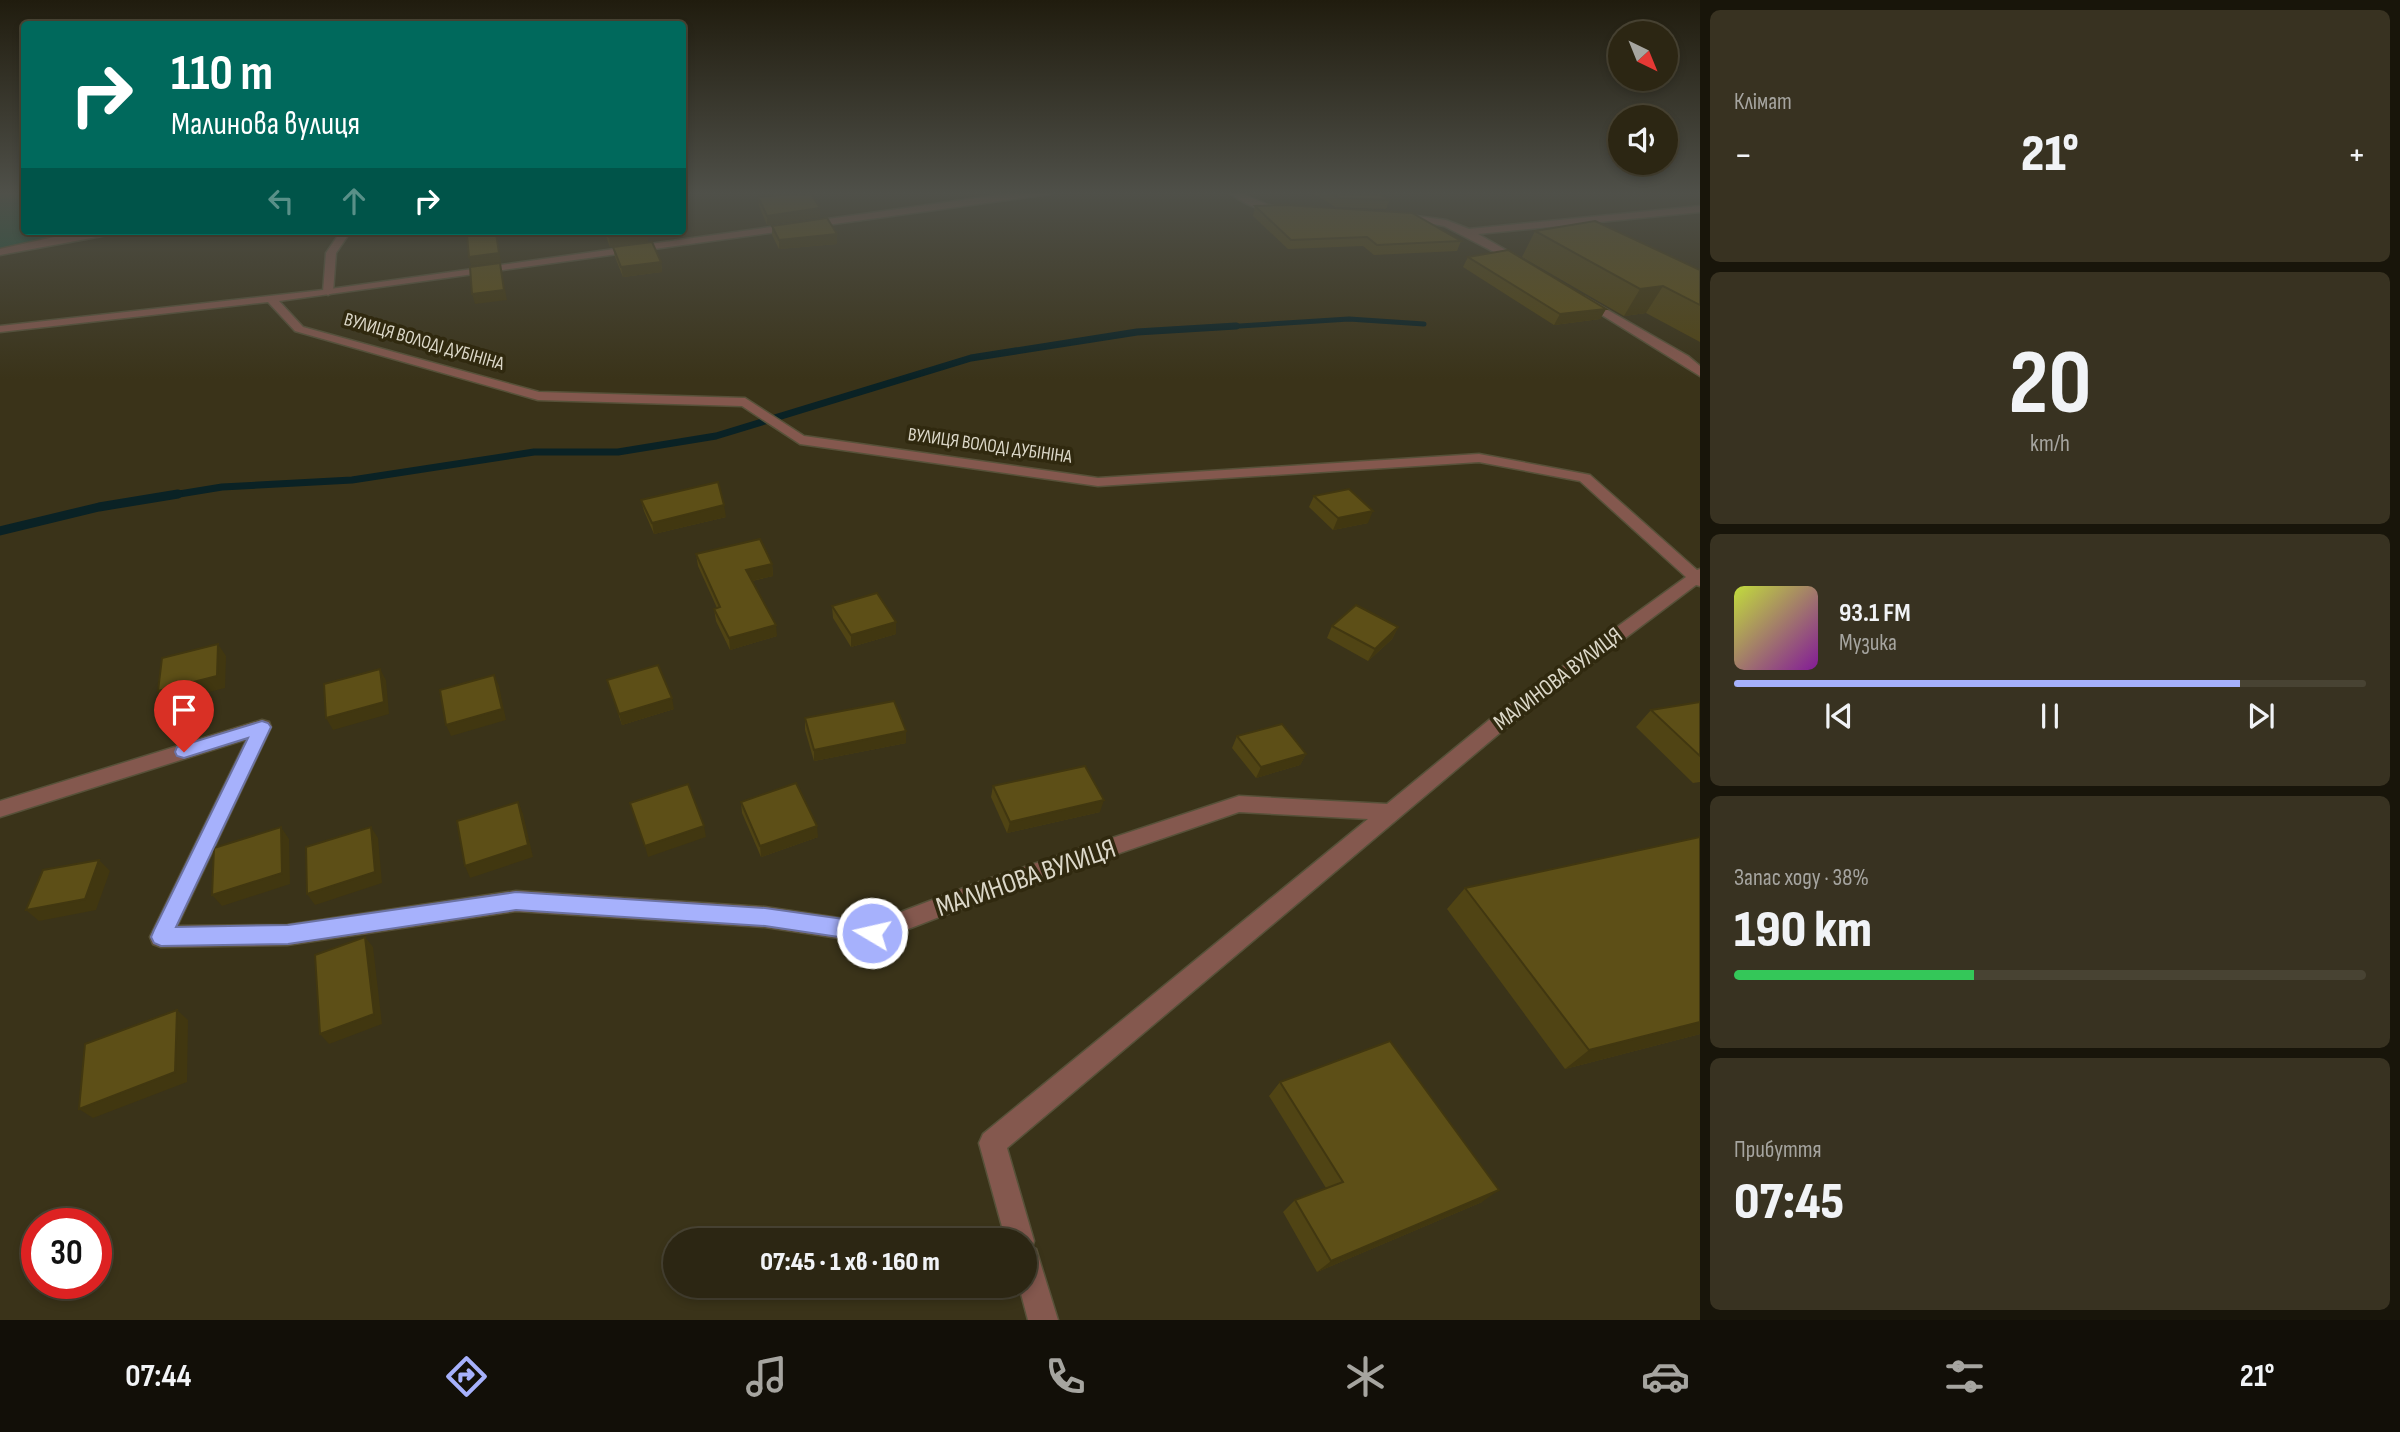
<!DOCTYPE html>
<html lang="uk">
<head>
<meta charset="utf-8">
<style>
  body { margin:0; font-family:"Sofia Sans Condensed",sans-serif; background:#383221; color:#f1f3f6; height:100vh; display:flex; flex-direction:column; font-size:26px; white-space:nowrap }
  * { box-sizing:border-box; margin:0 }
  p { font-size:23px; color:#a6a5a0 }
  .icon { flex:none; width:38px; height:38px; fill:none; stroke:currentColor; stroke-width:2; stroke-linecap:round; stroke-linejoin:round }
  .map { position:relative; flex:1; overflow:hidden }
  .details { display:flex; flex-direction:column; gap:10px; padding:10px; background:#18150a; width:700px }
  .details>* { flex:none }
  .banner { position:absolute; left:21px; top:21px; width:665px; height:214px; border-radius:7px; box-shadow:0 4px 10px #0003,0 0 0 2px #484333; background:#00695c; color:#fff; overflow:hidden }
  .needle { width:46px; rotate:137deg }
  .buttons { position:absolute; left:1608px; top:21px; display:grid; gap:14px }
  .buttons a { display:grid; place-items:center; width:70px; height:70px; border-radius:50%; background:#2c2613; box-shadow:0 4px 10px #0003,0 0 0 2px #484333; font-size:35px }
  .speed { position:absolute; left:21px; top:1208px; display:flex; gap:14px; font-size:35px; font-weight:700; text-align:center }
  .speed>* { display:grid; place-content:center; width:91px; height:91px; border-radius:50%; background:#2c2613; box-shadow:0 4px 10px #0003,0 0 0 2px #484333; line-height:1 }
  .speed .limit { border:10px solid #d22; background:#fff; color:#111 }
  .pin { position:absolute; display:grid; place-items:center; width:60px; height:60px; color:#fff; margin:-72px -30px; border-radius:50% 50% 50% 0; rotate:-45deg; box-shadow:0 0 7px #0007 }
  .pin .icon { rotate:45deg }
  .me { position:absolute; width:77px; margin:-38px; rotate:279deg; stroke-linejoin:round; filter:drop-shadow(0 0 5px #0008) }
  .turn { display:flex; align-items:center; gap:24px; height:147px; padding:0 35px; font-size:32px }
  .turn .icon { width:91px; height:91px; stroke-width:2.5 }
  .turn b { display:block; font-size:49px; line-height:60px }
  .lanes { display:flex; align-items:center; height:66px; padding:0 35px; background:#0003; justify-content:center; gap:35px; direction:ltr }
  .lanes .off { opacity:.35 }
  .big { font-size:52px; font-weight:800; line-height:1.1 }
  .details .tile { flex:1; display:flex; flex-direction:column; justify-content:center; gap:10px; min-width:0; padding:0 24px; border-radius:10px; background:#383221 }
  .details .dial { align-items:center; gap:0 }
  .dial b { font-size:91px; line-height:1 }
  .song { display:flex; align-items:center; gap:21px }
  .cover { width:84px; height:84px; border-radius:10px; background:linear-gradient(135deg,hsl(70 70% 55%),hsl(290 70% 35%)) }
  .played { height:7px; border-radius:4px; background:linear-gradient(90deg,#a6b1fc 80%,#484333 80%) }
  .keys { display:flex; justify-content:space-around; direction:ltr }
  .heat { display:flex; justify-content:space-between; align-items:center; font-size:38px; direction:ltr }
  .charge { height:10px; border-radius:5px; background:linear-gradient(90deg,#34c759 38%,#484333 0) }
  .trip { position:absolute; left:663px; top:1228px; width:374px; height:70px; border-radius:35px; background:#2c2613; box-shadow:0 4px 10px #0003,0 0 0 2px #484333; font-weight:800; line-height:70px; text-align:center }
  .dock { display:flex; height:112px; justify-content:space-around; align-items:center; background:#120f08; color:#a6a5a0 }
  .dock .icon { width:49px; height:49px }
  .dock .selected { color:#a6b1fc }
  .dock b { font-size:32px; color:#f1f3f6 }
  main { display:flex; flex:1; min-height:0 }
  .map>svg:first-child { display:block }
  .green { fill:#1d5640 }
  .lines { fill:none; stroke-linecap:round; stroke-linejoin:round }
  .stream-far2 { stroke:#0a2225; stroke-width:5 }
  .stream-far1 { stroke:#0a2225; stroke-width:7 }
  .stream { stroke:#0a2225; stroke-width:9 }
  .lane-casing { stroke:#575139; stroke-width:3 }
  .street-casing { stroke:#575139; stroke-width:3 }
  .lane { fill:#84584e; fill-rule:evenodd }
  .street { fill:#84584e; fill-rule:evenodd }
  .wall { fill:#504414 }
  .shaded-wall { fill:#413710 }
  .building { fill:#5d4f17; stroke:#413710; stroke-width:2 }
  .route { fill:#a6b1fc; stroke:#6c73a4; stroke-width:2 }
  .labels { text-anchor:middle; dominant-baseline:central; stroke-width:7; stroke-linejoin:round; paint-order:stroke }
  .far-street-label { font-size:19px; fill:#dcd8c9; stroke:#30290f }
  .street-label { font-size:23px; fill:#dcd8c9; stroke:#30290f }
  .near-street-label { font-size:28px; fill:#dcd8c9; stroke:#30290f }
</style>
</head>
<body>
<main>
<div class="map">
<svg width="1700" height="1320" viewBox="0 0 1700 1320">
  <rect width="100%" height="100%" fill="#3a3319"/>
  <path class="green" d="M0,194h24v37h100l-70,9 -54,15z"/>
  <g class="lines">
    <path class="stream-far2" d="M1207,328l142,-9 75,5"/>
    <path class="stream-far1" d="M167,496l55,-9 130,-7 182,-28h84l98,-16 255,-78 166,-26 99,-6"/>
    <path class="stream" d="M0,531l99,-24 79,-13"/>
    <defs>
      <path id="lane" d="M341,231h10l-15,22 -3,39 -5,3 -5,-3 3,-39z"/>
      <g id="street">
        <path d="M1050,194l-771,107 24,26 236,65 206,6 59,38 294,42 381,-24 106,20 5,1 107,95 3,-1v17l-4,-1 -188,141 -501,422 27,93 -2,6 4,2 22,71h-30l-9,-34h7v-45h-20l-27,-98 4,-9 385,-315 -129,-7 -253,87 -114,44 -107,-16 -249,-16 -229,34 -126,2 -8,-3 -3,-7 97,-198 -247,78v-16l262,-81 7,2 2,5 -94,199 110,-1 229,-34 249,16 107,16 110,-42 257,-85 148,8 107,-88 192,-139 -106,-96 -101,-19 -381,24 -298,-42 -58,-38 -204,-6 -243,-69 -27,-29 -268,30v-6l323,-36 675,-95z"/>
        <path d="M1231,194h12l25,11 21,4c-16,9 -45,-5 -58,-15z"/>
        <path d="M1700,206v6l-222,22 47,27 1,2 -5,3 -77,-40 -47,-9 5,-3 44,6 23,9z"/>
        <path d="M101,231h28l-129,24v-6l54,-12z"/>
        <path d="M1585,297l103,59 12,10v10l-119,-74 -1,-2z"/>
      </g>
    </defs>
    <use href="#lane" class="lane-casing"/>
    <use href="#street" class="street-casing"/>
    <use href="#lane" class="lane"/>
    <use href="#street" class="street"/>
  </g>
  <g class="wall">
    <path d="M1315,194h64l11,6 -4,9 -51,-2z"/>
    <path d="M758,197l62,20 -53,8 -8,-19z"/>
    <path d="M1255,206l206,35 -4,10 -83,4 -11,-9 -75,3 -35,-33z"/>
    <path d="M772,226l65,8v10l-58,5 -7,-14z"/>
    <path d="M604,231h42l2,11 -38,5z"/>
    <path d="M1535,231l165,39v72l-54,-29 -22,3 -102,-59z"/>
    <path d="M613,247l48,15 1,10 -39,5 -8,-20z"/>
    <path d="M1468,257l138,52 -6,10 -46,6 -91,-58z"/>
    <path d="M1314,496l54,27 -35,7 -24,-23z"/>
    <path d="M641,500l85,17 -72,17 -10,-23z"/>
    <path d="M696,554l76,10 1,12 -21,5 25,55 -47,14 -14,-29 -2,-12 3,-1 -19,-42z"/>
    <path d="M832,606l64,16v12l-45,13 -18,-29z"/>
    <path d="M1332,626l66,1 -6,12 -24,22 -41,-23z"/>
    <path d="M607,680l67,29 -52,16z"/>
    <path d="M1700,702v80l-7,1 -57,-56 15,-17z"/>
    <path d="M805,718l101,13v12l-92,18 -9,-31z"/>
    <path d="M1237,736l69,18 -6,11 -44,13 -24,-30z"/>
    <path d="M993,786l107,26 -93,21 -16,-36z"/>
    <path d="M741,802l77,35 -57,20 -19,-44z"/>
    <path d="M1700,837v197l-135,35 -118,-160 18,-21z"/>
    <path d="M1280,1082l202,120 -165,70 -34,-60 12,-12 31,-12 -57,-92z"/>
  </g>
  <g class="shaded-wall">
    <path d="M820,208v9l-53,8v-9z"/>
    <path d="M647,232l1,10 -38,5 -1,-10z"/>
    <path d="M496,233l5,29 -30,4 -2,-9z"/>
    <path d="M837,234v10l-58,5v-9z"/>
    <path d="M661,262l1,10 -39,5 -2,-10z"/>
    <path d="M500,263l7,37 -32,4 -3,-10z"/>
    <path d="M1663,286l-17,27 -22,3 16,-27z"/>
    <path d="M1606,309l-6,10 -46,6 6,-11z"/>
    <path d="M724,505l2,12 -72,17 -2,-11z"/>
    <path d="M1373,511l-5,12 -35,7 5,-12z"/>
    <path d="M772,564l1,12 -26,6 -1,-12z"/>
    <path d="M896,622v12l-45,13v-12z"/>
    <path d="M776,625l1,11 -47,14 -1,-12z"/>
    <path d="M1398,627l-6,12 -24,22 7,-12z"/>
    <path d="M218,644l8,12 -1,32 -59,15 -8,-12z"/>
    <path d="M380,669l6,11 3,34 -56,16 -7,-12z"/>
    <path d="M494,675l5,11 7,34 -55,16 -5,-11z"/>
    <path d="M672,698l2,11 -52,16 -3,-11z"/>
    <path d="M906,731v12l-92,18v-11z"/>
    <path d="M1306,754l-6,11 -44,13 5,-11z"/>
    <path d="M1104,800l-4,12 -93,21 3,-11z"/>
    <path d="M518,802l5,12 10,43 -63,21 -5,-12z"/>
    <path d="M704,826l2,11 -58,20 -3,-11z"/>
    <path d="M817,826l1,11 -57,20 -1,-11z"/>
    <path d="M281,827l8,12 1,45 -68,22 -10,-11z"/>
    <path d="M371,827l7,11 4,45 -67,22 -8,-11z"/>
    <path d="M99,860l11,11 -14,39 -57,11 -13,-11z"/>
    <path d="M365,937l8,10 9,77 -53,20 -9,-10z"/>
    <path d="M177,1010l11,10 -1,62 -94,36 -14,-9z"/>
    <path d="M1700,1022v12l-135,35 24,-19z"/>
    <path d="M1499,1190l-17,12 -165,70 14,-11z"/>
  </g>
  <g class="building">
    <path d="M790,194h21l9,14 -53,8 -9,-19z"/>
    <path d="M1332,194h47l11,6 -52,-2z"/>
    <path d="M1285,205l127,8 49,28 -84,4 -10,-8 -76,3 -36,-34z"/>
    <path d="M827,218l10,16 -58,6 -7,-14z"/>
    <path d="M1595,221l105,49v35l-37,-19 -23,3 -105,-58z"/>
    <path d="M606,231h40l1,1 -38,5z"/>
    <path d="M496,233l3,20 -30,4 -2,-22z"/>
    <path d="M652,242l9,20 -40,5 -8,-20z"/>
    <path d="M1508,250l98,59 -46,5 -92,-57z"/>
    <path d="M500,263l4,27 -32,4 -2,-27z"/>
    <path d="M718,482l6,23 -72,18 -11,-23z"/>
    <path d="M1349,489l24,22 -35,7 -24,-22z"/>
    <path d="M760,539l12,25 -26,6 30,55 -47,13 -15,-29 6,-2 -24,-53z"/>
    <path d="M877,593l19,29 -45,13 -19,-29z"/>
    <path d="M1356,605l42,22 -23,22 -43,-23z"/>
    <path d="M218,644l-1,32 -59,15 4,-33z"/>
    <path d="M658,665l14,33 -53,16 -12,-34z"/>
    <path d="M380,669l4,33 -58,16 -2,-34z"/>
    <path d="M494,675l8,34 -56,16 -6,-35z"/>
    <path d="M894,701l12,30 -92,19 -9,-32z"/>
    <path d="M1700,702v54l-49,-46z"/>
    <path d="M1282,724l24,30 -45,13 -24,-31z"/>
    <path d="M1085,766l19,34 -94,22 -17,-36z"/>
    <path d="M796,783l21,43 -57,20 -19,-44z"/>
    <path d="M688,784l16,42 -59,20 -15,-43z"/>
    <path d="M518,802l10,43 -63,21 -8,-45z"/>
    <path d="M281,827l1,46 -70,22 2,-47z"/>
    <path d="M371,827l4,45 -68,22 -1,-47z"/>
    <path d="M1700,837v185l-111,28 -124,-162z"/>
    <path d="M99,860l-14,39 -59,11 17,-40z"/>
    <path d="M365,937l9,77 -54,20 -5,-79z"/>
    <path d="M177,1010l-2,62 -96,37 6,-65z"/>
    <path d="M1390,1041l109,149 -168,71 -36,-61 48,-18 -63,-100z"/>
  </g>
  <linearGradient id="sky" x2="0" y2="1"><stop stop-color="#201c0e"/><stop offset="0.51" stop-color="#4f5049"/><stop offset="1" stop-color="#4f5049" stop-opacity="0"/></linearGradient>
  <rect width="1700" height="379" fill="url(#sky)"/>
  <path class="route" d="M262,721l6,2 3,4 -95,200 112,-2 228,-33 249,16 107,15 7,3 3,7 -3,6 -7,3 -107,-16 -249,-16 -228,34 -127,2 -7,-3 -3,-6 3,-7 94,-192 -64,20 -7,-2 -2,-4 2,-5z"/>
  <g class="labels">
    <g class="far-street-label">
      <text transform="translate(424 342) rotate(16)">ВУЛИЦЯ ВОЛОДІ ДУБІНІНА</text>
      <text transform="translate(990 446) rotate(8)">ВУЛИЦЯ ВОЛОДІ ДУБІНІНА</text>
    </g>
    <g class="street-label">
      <text transform="translate(1558 679) rotate(-37)">МАЛИНОВА ВУЛИЦЯ</text>
    </g>
    <g class="near-street-label">
      <text transform="translate(1026 878) rotate(-19)">МАЛИНОВА ВУЛИЦЯ</text>
    </g>
  </g>
</svg>
<div class="buttons">
<a><svg class="needle" viewBox="-14 -14 28 28"><path d="M0-13l5 13h-10z" fill="#e53935"/><path d="M0 13l5-13h-10z" fill="#a6a5a0"/></svg></a>
<a><svg class="icon" aria-label="sound" viewBox="0 0 24 24"><path d="M4 9h4l5-4v14l-5-4H4zM17 9q2 3 0 6"/></svg></a>
</div>
<div class="speed"><div class="limit">30</div></div>
<div class="pin" style="left:184px;top:752px;background:#d93025"><svg class="icon" aria-label="arrive" viewBox="0 0 24 24"><path d="M6 21V4h12l-3 4 3 4H6"/></svg></div>
<svg class="me" style="left:872px;top:933px" viewBox="-20 -20 40 40"><circle r="17" fill="#a6b1fc" stroke="#fff" stroke-width="3"/><path d="M0-11L8 9 0 5-8 9z" fill="#fff"/></svg>
<div class="trip">07:45 · 1 хв · 160 m</div>
<div class="banner">
<div class="turn"><svg class="icon" aria-label="right" viewBox="0 0 24 24"><path d="M7 20v-9h11M14 6l5 5-5 5"/></svg><div><b>110 m</b>Малинова вулиця</div></div>
<div class="lanes"><svg class="icon off" aria-label="left" viewBox="0 0 24 24"><path d="M17 20v-9H6M10 6l-5 5 5 5"/></svg><svg class="icon off" aria-label="ahead" viewBox="0 0 24 24"><path d="M12 20V5M6 11l6-6 6 6"/></svg><svg class="icon" aria-label="right" viewBox="0 0 24 24"><path d="M7 20v-9h11M14 6l5 5-5 5"/></svg></div>
</div>
</div>
<section class="details">
<div class="tile"><p>Клімат</p>
<div class="heat"><a>−</a><b class="big">21°</b><a>+</a></div>
</div>
<div class="tile dial"><b>20</b><p>km/h</p></div>
<div class="tile">
<div class="song"><i class="cover"></i><div><b>93.1 FM</b><p>Музика</p></div></div>
<div class="played"></div>
<div class="keys"><svg class="icon" aria-label="previous" viewBox="0 0 24 24"><path d="M18 5L8 12l10 7zM5 5v14"/></svg><svg class="icon" aria-label="pause" viewBox="0 0 24 24"><path d="M8 5v14M16 5v14"/></svg><svg class="icon" aria-label="next" viewBox="0 0 24 24"><path d="M6 5l10 7-10 7zM19 5v14"/></svg></div>
</div>
<div class="tile"><p>Запас ходу · 38%</p><b class="big">190 km</b><div class="charge"></div></div>
<div class="tile"><p>Прибуття</p><b class="big">07:45</b></div>
</section>
</main>
<nav class="dock">
<b>07:44</b>
<svg class="icon selected" aria-label="directions" viewBox="0 0 24 24"><path d="M12 3l9 9-9 9-9-9zM9 14v-3h6M13 9l2 2-2 2"/></svg>
<svg class="icon" aria-label="music" viewBox="0 0 24 24"><path d="M9 18V5l10-2v13"/><circle cx="6" cy="18" r="3"/><circle cx="16" cy="16" r="3"/></svg>
<svg class="icon" aria-label="phone" viewBox="0 0 24 24"><path d="M5 4h4l2 5-3 2q2 4 5 5l2-3 5 2v4C11 20 4 13 5 4z"/></svg>
<svg class="icon" aria-label="climate" viewBox="0 0 24 24"><path d="M12 3v18M4 7l16 10M4 17L20 7"/></svg>
<svg class="icon" aria-label="car" viewBox="0 0 24 24"><path d="M5 17H2v-5l4-1 3-4h7l3 4 3 1v5h-3M9 17h6M6 11h13"/><circle cx="7" cy="17" r="2"/><circle cx="17" cy="17" r="2"/></svg>
<svg class="icon" aria-label="filters" viewBox="0 0 24 24"><path d="M4 7h16M4 17h16"/><circle cx="9" cy="7" r="2"/><circle cx="15" cy="17" r="2"/></svg>
<b>21°</b>
</nav>
</body>
</html>
